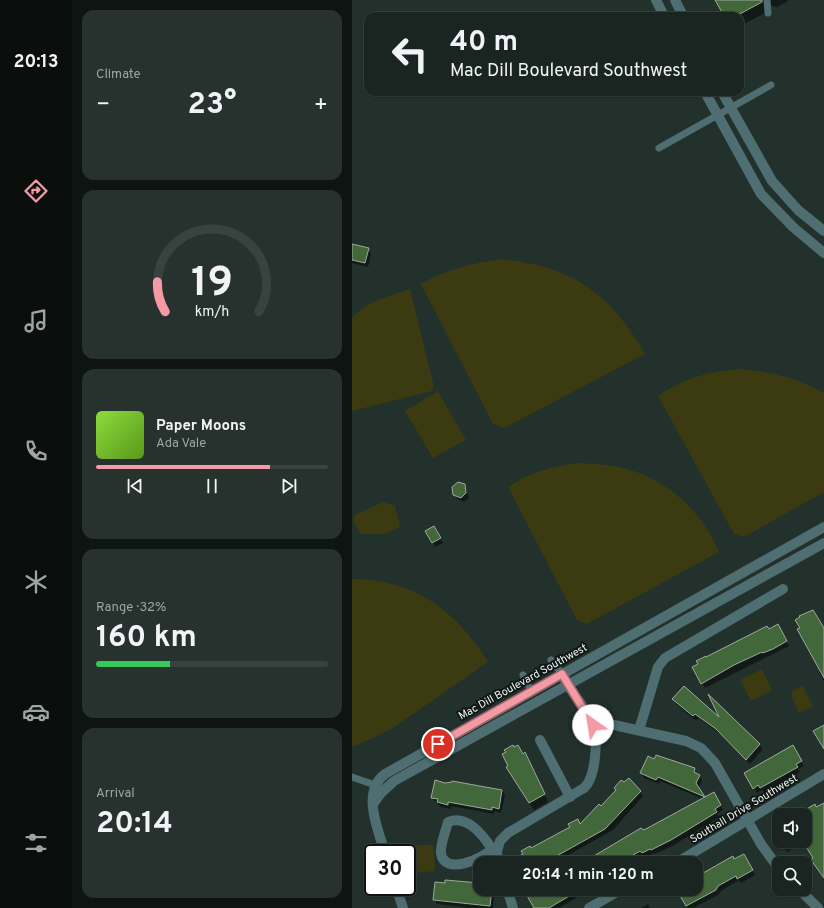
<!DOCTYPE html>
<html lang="en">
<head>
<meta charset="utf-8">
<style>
  body { margin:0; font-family:Overpass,sans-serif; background:#27312e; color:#f1f3f6; height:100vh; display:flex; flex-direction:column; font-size:15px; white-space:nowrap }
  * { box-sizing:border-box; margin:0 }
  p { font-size:13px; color:#9fa5a5 }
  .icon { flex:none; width:22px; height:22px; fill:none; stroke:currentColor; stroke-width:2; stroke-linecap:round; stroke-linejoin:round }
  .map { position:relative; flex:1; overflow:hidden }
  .sheet { display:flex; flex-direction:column; gap:10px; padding:10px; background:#0e1412; width:280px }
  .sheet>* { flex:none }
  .top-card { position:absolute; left:12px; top:12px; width:380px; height:84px; border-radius:12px; box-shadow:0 1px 3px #0004,0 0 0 1px #38423f; background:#1a2521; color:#f1f3f6; overflow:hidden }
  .tools { position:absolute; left:420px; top:808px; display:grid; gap:8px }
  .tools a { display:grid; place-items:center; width:40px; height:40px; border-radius:8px; background:#1a2521; box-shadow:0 1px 3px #0004,0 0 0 1px #38423f; font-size:20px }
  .speed { position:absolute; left:12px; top:844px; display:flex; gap:8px; font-size:20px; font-weight:700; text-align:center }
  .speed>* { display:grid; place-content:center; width:52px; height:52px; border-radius:50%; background:#1a2521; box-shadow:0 1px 3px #0004,0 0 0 1px #38423f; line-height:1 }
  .speed .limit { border:2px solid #111; border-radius:6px; background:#fff; color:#111 }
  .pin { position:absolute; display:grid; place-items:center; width:34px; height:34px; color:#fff; margin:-17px; border:2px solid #fff; border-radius:50%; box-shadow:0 1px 4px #0007 }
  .me { position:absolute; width:44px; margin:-22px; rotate:328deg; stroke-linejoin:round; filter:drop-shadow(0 0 3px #0008) }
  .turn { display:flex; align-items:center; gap:14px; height:84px; padding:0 20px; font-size:18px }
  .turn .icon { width:52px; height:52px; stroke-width:2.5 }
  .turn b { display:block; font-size:28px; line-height:34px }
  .big { font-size:30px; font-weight:700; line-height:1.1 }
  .sheet .widget { flex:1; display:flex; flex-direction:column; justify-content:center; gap:6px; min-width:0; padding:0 14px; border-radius:12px; background:#27312e }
  .sheet .dial { align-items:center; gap:0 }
  .dial svg { height:104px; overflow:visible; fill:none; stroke:#38423f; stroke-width:7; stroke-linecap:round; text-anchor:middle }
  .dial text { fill:#f1f3f6; stroke:none }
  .song { display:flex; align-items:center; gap:12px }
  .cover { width:48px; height:48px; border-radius:6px; background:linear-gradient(135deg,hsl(90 70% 55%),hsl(90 70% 35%)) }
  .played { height:4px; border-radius:2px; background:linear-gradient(90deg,#f49aa5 75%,#38423f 75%) }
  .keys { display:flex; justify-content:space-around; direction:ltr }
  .heat { display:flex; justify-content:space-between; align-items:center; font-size:22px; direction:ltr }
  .charge { height:6px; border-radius:3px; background:linear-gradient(90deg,#34c759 32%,#38423f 0) }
  .trip { position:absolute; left:121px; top:856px; width:230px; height:40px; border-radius:12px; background:#1a2521; box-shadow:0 1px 3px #0004,0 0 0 1px #38423f; font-weight:700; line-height:40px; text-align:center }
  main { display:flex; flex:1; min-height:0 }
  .tab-bar { display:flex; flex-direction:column; width:72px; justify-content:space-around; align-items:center; background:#0a0f0d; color:#9fa5a5 }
  .tab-bar .icon { width:28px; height:28px }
  .tab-bar .selected { color:#f49aa5 }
  .tab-bar b { font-size:18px; color:#f1f3f6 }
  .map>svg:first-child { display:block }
  .green { fill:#3b3a11 }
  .shadow { fill:#0007 }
  .building { fill:#42673a; stroke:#9ea99c }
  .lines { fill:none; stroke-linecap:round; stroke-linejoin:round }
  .service { stroke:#4e6e72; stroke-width:7 }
  .minor { stroke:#4e6e72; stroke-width:10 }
  .tertiary { stroke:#4e6e72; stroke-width:10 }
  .route-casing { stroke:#9f646b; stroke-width:10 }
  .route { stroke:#f49aa5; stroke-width:7 }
  .labels { text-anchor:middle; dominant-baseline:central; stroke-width:4; stroke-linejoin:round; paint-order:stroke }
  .street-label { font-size:11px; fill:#eef7f4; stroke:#111715 }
</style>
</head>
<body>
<main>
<nav class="tab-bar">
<b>20:13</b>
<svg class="icon selected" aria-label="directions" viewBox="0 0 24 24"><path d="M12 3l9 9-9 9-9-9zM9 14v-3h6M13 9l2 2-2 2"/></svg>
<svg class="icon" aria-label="music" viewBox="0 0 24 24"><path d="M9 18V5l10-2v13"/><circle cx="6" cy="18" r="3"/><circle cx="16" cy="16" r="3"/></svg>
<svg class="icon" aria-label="phone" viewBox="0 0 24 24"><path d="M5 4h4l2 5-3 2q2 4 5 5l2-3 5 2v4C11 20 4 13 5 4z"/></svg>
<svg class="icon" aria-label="climate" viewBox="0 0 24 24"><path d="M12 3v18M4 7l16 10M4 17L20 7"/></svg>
<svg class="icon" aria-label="car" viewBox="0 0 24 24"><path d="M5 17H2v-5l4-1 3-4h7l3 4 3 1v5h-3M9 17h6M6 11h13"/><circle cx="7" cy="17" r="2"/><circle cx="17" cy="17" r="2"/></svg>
<svg class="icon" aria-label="filters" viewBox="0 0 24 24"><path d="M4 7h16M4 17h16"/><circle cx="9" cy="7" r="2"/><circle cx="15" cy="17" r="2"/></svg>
</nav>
<section class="sheet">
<div class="widget"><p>Climate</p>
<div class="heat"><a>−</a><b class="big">23°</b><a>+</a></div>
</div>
<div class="widget dial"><svg viewBox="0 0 100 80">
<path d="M14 69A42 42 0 1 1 86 69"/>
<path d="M14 69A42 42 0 0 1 8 46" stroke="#f49aa5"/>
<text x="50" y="56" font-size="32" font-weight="700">19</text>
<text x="50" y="72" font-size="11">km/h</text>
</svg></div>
<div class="widget">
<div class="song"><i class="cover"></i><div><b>Paper Moons</b><p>Ada Vale</p></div></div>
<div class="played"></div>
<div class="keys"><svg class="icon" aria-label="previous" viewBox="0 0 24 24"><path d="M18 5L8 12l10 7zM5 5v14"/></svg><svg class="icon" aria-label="pause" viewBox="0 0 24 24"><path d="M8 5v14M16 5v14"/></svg><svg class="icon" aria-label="next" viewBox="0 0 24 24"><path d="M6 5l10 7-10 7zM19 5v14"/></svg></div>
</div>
<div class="widget"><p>Range · 32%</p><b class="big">160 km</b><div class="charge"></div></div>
<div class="widget"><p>Arrival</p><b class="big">20:14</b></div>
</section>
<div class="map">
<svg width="472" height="908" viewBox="0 0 472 908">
  <rect width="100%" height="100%" fill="#22312c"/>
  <g class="green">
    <path d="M150,259c70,7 108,34 143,95l-141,74 -11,-4 -72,-140c26,-15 51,-21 81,-25z"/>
    <path d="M58,289l24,98 -2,4 -80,20v-93c14,-17 38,-22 58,-29z"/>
    <path d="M389,369c30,3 57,9 83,24v99l-80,45 -10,-3 -76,-138c28,-19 50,-24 83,-27z"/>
    <path d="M86,391l28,49 -33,18 -28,-47z"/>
    <path d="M228,463c14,1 29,1 43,5 43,10 79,43 96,84l-132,72 -10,-4 -69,-133c22,-15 45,-21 72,-24z"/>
    <path d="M31,502l12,4 5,21 -15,7h-25l-7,-14 2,-5z"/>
    <path d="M0,579c62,0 104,31 136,83l-95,66 -37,18h-4z"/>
    <path d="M410,669l10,21 -21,11 -11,-21z"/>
    <path d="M451,686l10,20 -14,7 -8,-17 2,-6z"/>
    <path d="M64,845h17l2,21 -2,5 -15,2 -5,-21z"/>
  </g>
  <g class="shadow">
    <path d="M364,0h72v1l-11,6 -7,-2 -3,7 -27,14v-10h-15z"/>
    <path d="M0,245l16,4 3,5 -3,13 -16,-4z"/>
    <path d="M112,485l5,13 -5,4 -7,-3 -3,-5z"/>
    <path d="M81,527l10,16 -8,4 -9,-16z"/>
    <path d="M426,625l11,21 -84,42 -11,-20 12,-9z"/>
    <path d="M472,630v51l-5,-9 2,-1z"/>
    <path d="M321,699l49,22 -11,-22 49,46 2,5 -12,14 -30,-30 -21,-16 -3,3 -20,-17z"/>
    <path d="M441,747l11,19 -6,3 2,3 -36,20 -2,-2 -5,3 -12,-19z"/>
    <path d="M170,755l7,6 19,41 -14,8 -22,-35z"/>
    <path d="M303,760l39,9 8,11 -3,8 5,10 9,-4 10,16 -6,4 2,3 -45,28 -19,9 -1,-1 -9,5 -1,-3 -13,8h-46l118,-64 -43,-18 -1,3 -15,-6 -3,-5z"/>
    <path d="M277,779l14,17 -30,34 -59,33h-32l9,-14 49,-24 21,-18z"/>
    <path d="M150,791l3,4 -4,18 -7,-2v3l-43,-8 -1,3 -9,-2 -9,-9z"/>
    <path d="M462,806l2,3 8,-2v24l-37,21 -6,-11h24v-26h-6z"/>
    <path d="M427,832v6l-3,-4z"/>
    <path d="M391,855l12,20 -14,8 -2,-3 -18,11 -3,4 -25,13h-5l-10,-17 18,-2v-12l36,-20 2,3z"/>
    <path d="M128,884v5h11l3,5 -1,14h-22l-34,-4 -3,-5z"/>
    <path d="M185,889h54l-32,19h-23z"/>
    <path d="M296,904l2,4h-9z"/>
  </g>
  <g class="building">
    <path d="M363,0h47v2l-26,14h-12z"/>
    <path d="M0,244l17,4 -4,15 -13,-3z"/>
    <path d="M106,482l7,2 1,9 -5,5 -8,-3 -1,-8z"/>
    <path d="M82,526l7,12 -9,5 -7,-12z"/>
    <path d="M461,610l11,18v50l-27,-49 3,-1 -5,-8 5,-3 -1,-1z"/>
    <path d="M426,624l9,17 -14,8 -10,4 -1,-1 -28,13 -33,19 -9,-17 6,-3 -2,-3 10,-5v1l61,-31 2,3z"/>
    <path d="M332,686l35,31 -11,-23 52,50 -14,16 -30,-31 -21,-15 -2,2 -21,-17z"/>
    <path d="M472,725v24l-11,-18z"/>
    <path d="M161,745l1,2 4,-2 5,9 2,-2 20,42 -16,9 -23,-36 2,-1 -6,-12 4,-2 -2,-2z"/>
    <path d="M441,745l9,16 -6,3 2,3 -38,21 -2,-3 -5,4 -9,-16z"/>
    <path d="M304,755l39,13 -1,4 6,3 -4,8 9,14 -47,-20 -2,3 -16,-7 8,-17 6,3z"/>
    <path d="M277,778l12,13 -36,38 -61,34h-38l17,-9 -2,-3 9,-5 1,2 39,-21 -2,-3 10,-5 2,5 19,-20 2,2 15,-16 -2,-2 7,-8 3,2z"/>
    <path d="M83,780l10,3 7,-1v-1l50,9 -3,19 -7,-2v3l-44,-8v3l-11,-3 1,-3 -7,-1z"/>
    <path d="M362,792l7,13 -6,4 2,3 -46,28 -20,10 -1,-1 -8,4 -2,-2 -20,12h-38l59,-35 3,2z"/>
    <path d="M472,803v75l-13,-18 2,-2 -8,-13v-35l10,-6 1,3z"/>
    <path d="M392,854l9,16 -16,9 -1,-3 -18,10 -2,4 -30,16 -10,-17h20v-12l37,-21 1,3z"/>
    <path d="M93,880l35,3v6h12l-2,17 -57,-6 2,-18 10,1z"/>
    <path d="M183,889h46l-32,19h-15l-8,-14z"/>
  </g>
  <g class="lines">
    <g class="service">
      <path d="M415,0l1,13"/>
      <path d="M307,148l112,-63"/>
      <path d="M199,660l11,14"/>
      <path d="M171,675l8,16"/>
      <path d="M0,777l23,8"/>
    </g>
    <g class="minor">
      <path d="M241,725h21l72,16 15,7 14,15 46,81 18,25"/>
      <path d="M287,730l19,-63 7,-9 118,-69"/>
      <path d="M188,740l30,57"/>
      <path d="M21,804l8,-11 13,-12 430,-238"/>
      <path d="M140,849c-10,10 -48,27 -51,4 -1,-9 5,-22 7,-31 19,-8 35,13 44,27l5,2"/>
      <path d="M33,853c-7,-24 -24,-61 0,-79l439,-247"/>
      <path d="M146,863l-1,-12 3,-10 8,-8 76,-45c12,-11 14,-48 9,-63 -3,-10 -22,-34 -28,-45"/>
      <path d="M324,863l148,-89"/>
      <path d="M44,887l7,21"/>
      <path d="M155,889l6,19"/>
      <path d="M447,889l19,19"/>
      <path d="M237,908l33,-19"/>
    </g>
    <g class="tertiary">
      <path d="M304,0l8,16"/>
      <path d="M323,0l8,16"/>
      <path d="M353,92l56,102 32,33 31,26"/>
      <path d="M370,92l50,89 26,29 26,21"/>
    </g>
  </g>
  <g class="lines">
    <defs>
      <path id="route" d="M86,744l124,-70 31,51"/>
    </defs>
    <use href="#route" class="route-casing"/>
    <use href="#route" class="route"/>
  </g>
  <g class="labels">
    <g class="street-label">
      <text transform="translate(171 682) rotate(-29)">Mac Dill Boulevard Southwest</text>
      <text transform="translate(392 809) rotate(-31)">Southall Drive Southwest</text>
    </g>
  </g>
</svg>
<div class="tools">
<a><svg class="icon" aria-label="sound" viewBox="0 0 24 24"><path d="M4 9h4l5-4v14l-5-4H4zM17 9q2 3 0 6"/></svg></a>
<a><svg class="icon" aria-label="search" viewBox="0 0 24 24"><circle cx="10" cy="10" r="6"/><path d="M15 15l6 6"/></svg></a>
</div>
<div class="speed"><div class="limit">30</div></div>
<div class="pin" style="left:86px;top:744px;background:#d93025"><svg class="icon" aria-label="arrive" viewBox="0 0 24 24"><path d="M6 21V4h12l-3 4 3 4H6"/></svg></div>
<svg class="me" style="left:241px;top:725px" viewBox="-20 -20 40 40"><circle r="19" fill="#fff"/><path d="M0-13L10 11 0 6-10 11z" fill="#f49aa5"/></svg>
<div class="trip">20:14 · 1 min · 120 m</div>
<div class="top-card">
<div class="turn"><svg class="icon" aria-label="left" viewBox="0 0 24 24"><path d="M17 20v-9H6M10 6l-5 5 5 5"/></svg><div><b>40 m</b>Mac Dill Boulevard Southwest</div></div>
</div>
</div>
</main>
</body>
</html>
